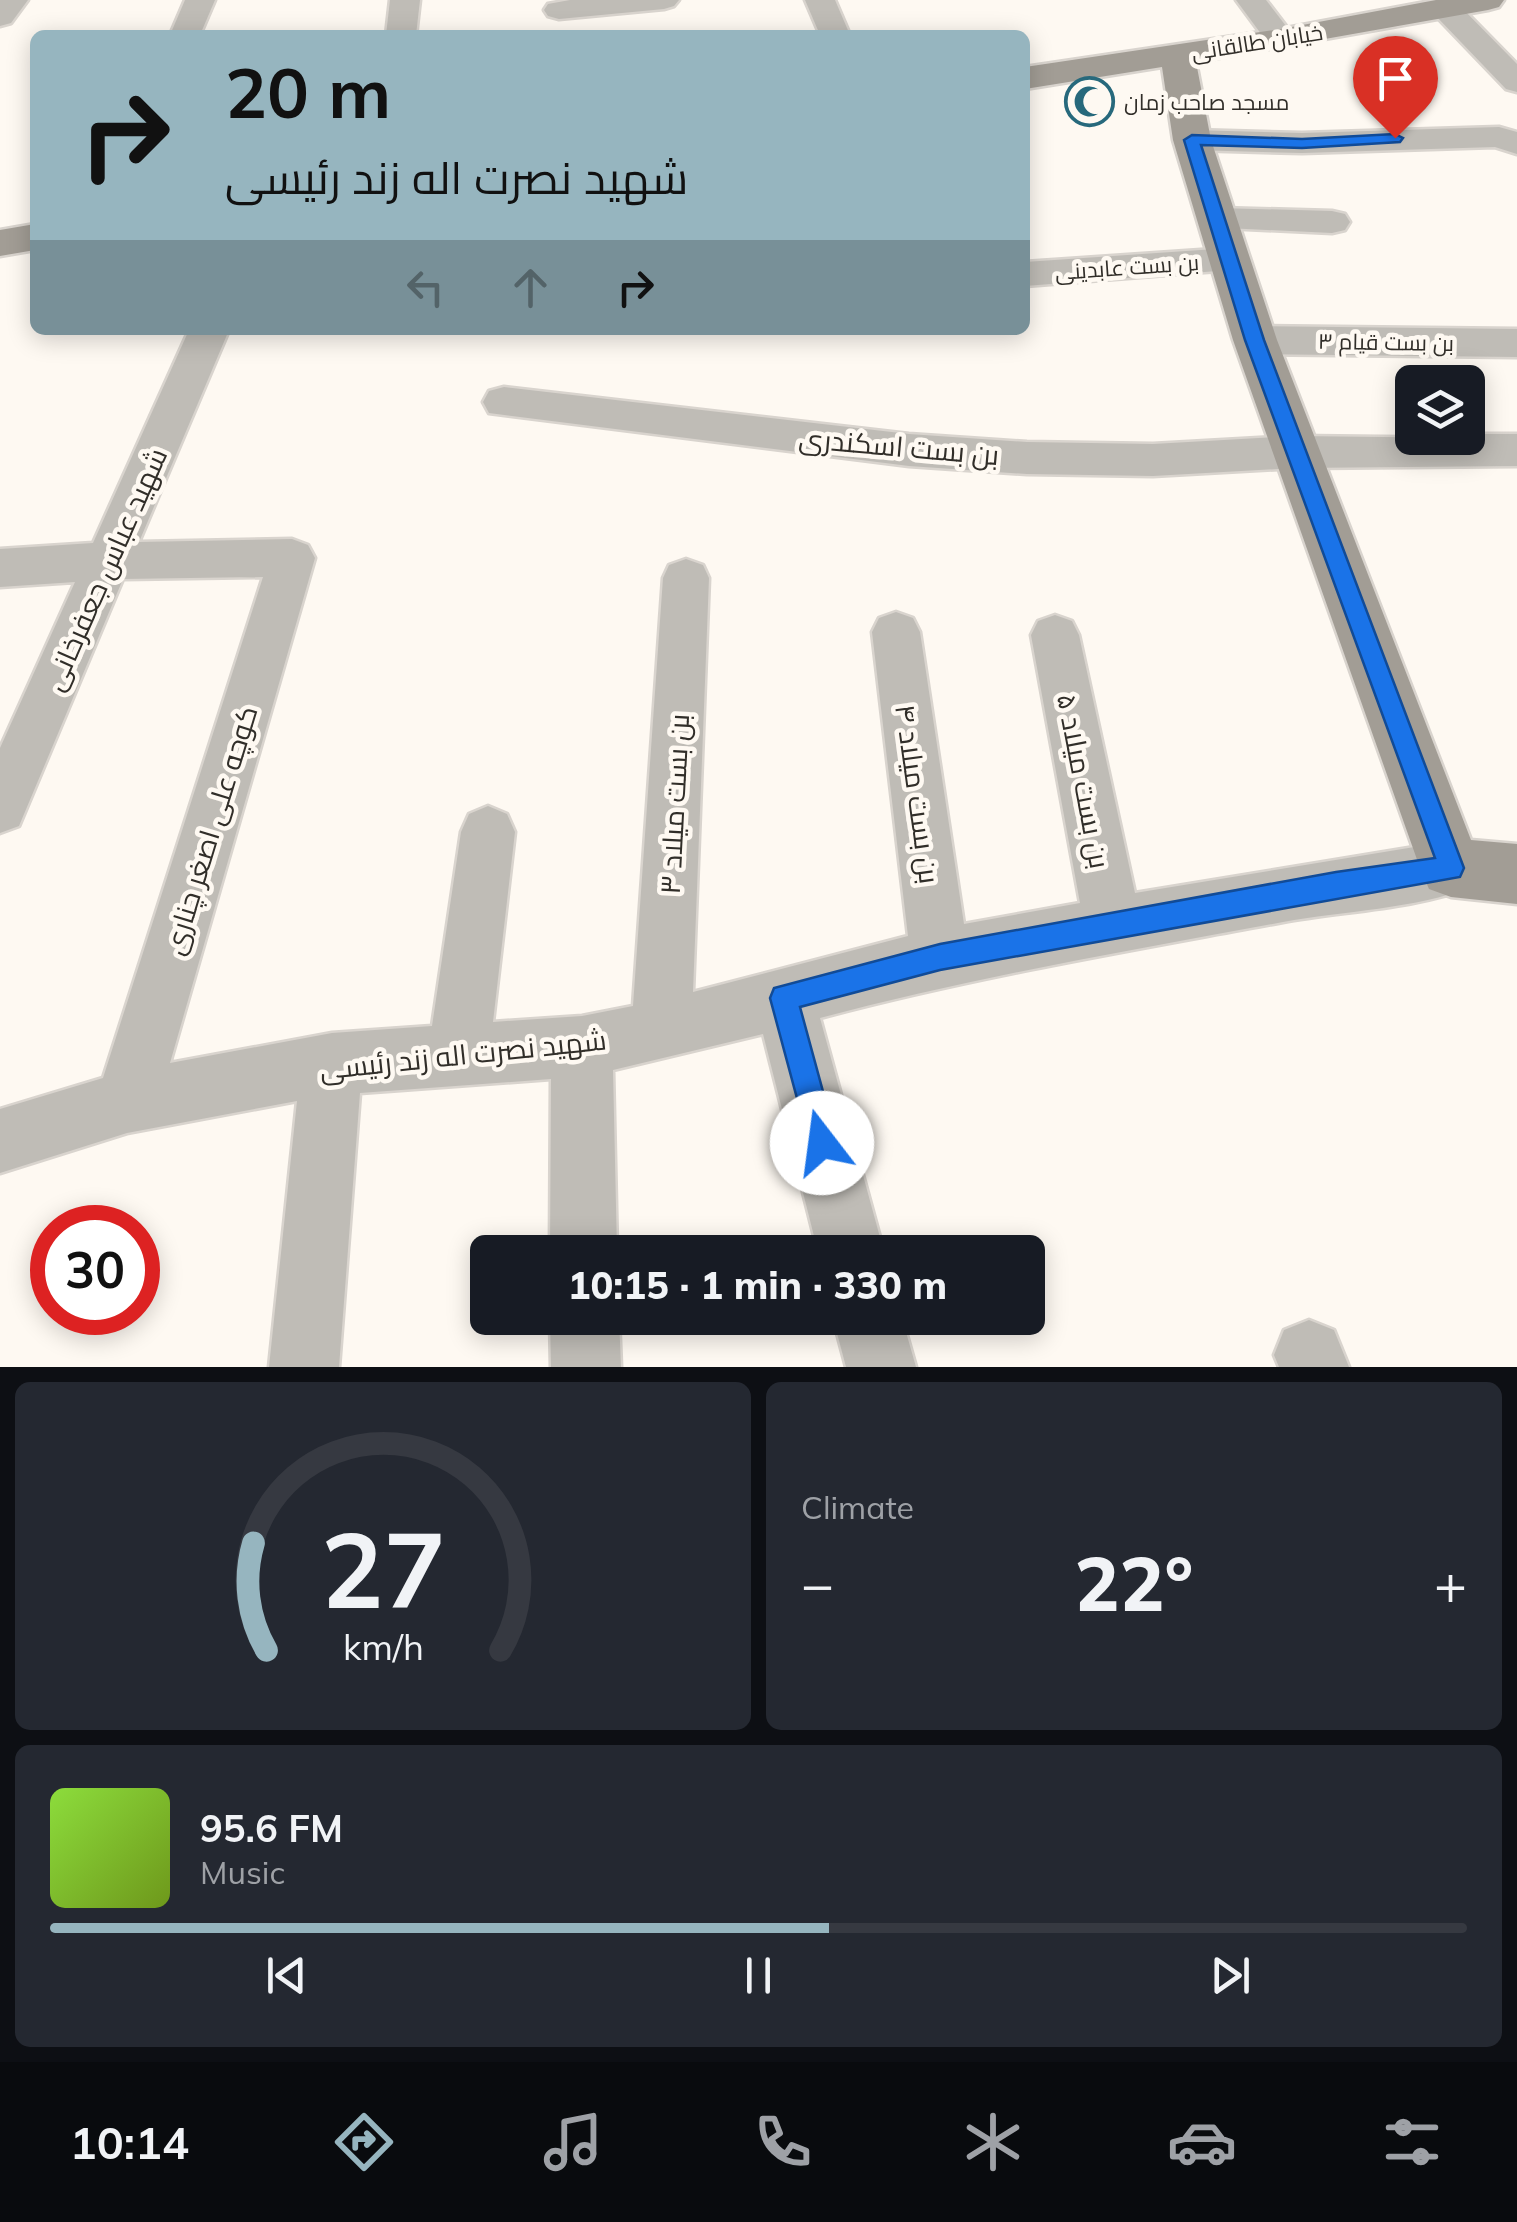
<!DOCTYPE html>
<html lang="en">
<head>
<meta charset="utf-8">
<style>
  body { margin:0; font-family:Mulish,Cairo,sans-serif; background:#242831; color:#f1f3f6; height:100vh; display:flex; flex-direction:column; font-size:38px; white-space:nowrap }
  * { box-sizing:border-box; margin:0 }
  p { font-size:32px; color:#9ea1a6 }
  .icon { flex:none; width:55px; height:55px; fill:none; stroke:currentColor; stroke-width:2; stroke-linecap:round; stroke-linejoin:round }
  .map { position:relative; height:1367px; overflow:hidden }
  .panel { display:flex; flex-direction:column; gap:15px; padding:15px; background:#0d0f14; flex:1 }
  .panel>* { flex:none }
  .guide { position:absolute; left:30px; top:30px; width:1000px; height:305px; border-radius:15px; box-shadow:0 5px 25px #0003; background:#96b5bf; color:#111; overflow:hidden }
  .fabs { position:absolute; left:1395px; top:365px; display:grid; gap:20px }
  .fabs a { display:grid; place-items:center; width:90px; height:90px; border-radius:15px; background:#171b24; box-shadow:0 5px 25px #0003; font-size:50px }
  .speed { position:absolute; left:30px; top:1205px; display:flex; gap:20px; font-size:50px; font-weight:700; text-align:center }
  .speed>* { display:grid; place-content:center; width:130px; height:130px; border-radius:50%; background:#171b24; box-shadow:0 5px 25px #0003; line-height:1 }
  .speed .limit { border:15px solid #d22; background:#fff; color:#111 }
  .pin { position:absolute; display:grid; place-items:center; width:85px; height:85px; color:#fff; margin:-102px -42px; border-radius:50% 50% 50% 0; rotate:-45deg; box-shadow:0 0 10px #0007 }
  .pin .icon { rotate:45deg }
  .me { position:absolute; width:110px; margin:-55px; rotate:345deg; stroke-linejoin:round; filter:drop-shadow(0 0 8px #0008) }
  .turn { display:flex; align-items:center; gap:35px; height:210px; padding:0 30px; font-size:45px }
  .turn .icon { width:130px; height:130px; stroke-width:2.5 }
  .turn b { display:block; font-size:70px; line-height:85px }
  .lanes { display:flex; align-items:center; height:95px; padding:0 30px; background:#0003; justify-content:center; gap:50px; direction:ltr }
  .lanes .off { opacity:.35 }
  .big { font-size:75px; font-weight:800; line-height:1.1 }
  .panel .tile { flex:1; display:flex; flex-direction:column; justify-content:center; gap:15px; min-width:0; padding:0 35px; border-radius:15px; background:#242831 }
  .panel .dial { align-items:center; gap:0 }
  .dial svg { height:260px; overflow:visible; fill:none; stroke:#363941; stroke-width:7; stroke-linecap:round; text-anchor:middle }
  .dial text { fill:#f1f3f6; stroke:none }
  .song { display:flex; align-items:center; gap:30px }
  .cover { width:120px; height:120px; border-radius:15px; background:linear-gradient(135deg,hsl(90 70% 55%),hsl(80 70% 35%)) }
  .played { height:10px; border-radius:5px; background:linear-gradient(90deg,#96b5bf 55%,#363941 55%) }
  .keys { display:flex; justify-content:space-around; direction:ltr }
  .heat { display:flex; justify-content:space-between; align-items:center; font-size:55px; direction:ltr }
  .panel .tiles { flex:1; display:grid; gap:15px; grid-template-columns:1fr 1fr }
  .tile:last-child { grid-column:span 2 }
  .trip { position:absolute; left:470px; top:1235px; width:575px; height:100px; border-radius:15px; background:#171b24; box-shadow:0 5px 25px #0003; font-weight:800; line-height:100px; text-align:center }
  .menu { display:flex; height:160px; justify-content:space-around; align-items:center; background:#090b0e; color:#9ea1a6 }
  .menu .icon { width:70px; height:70px }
  .menu .on { color:#96b5bf }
  .menu b { font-size:45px; color:#f1f3f6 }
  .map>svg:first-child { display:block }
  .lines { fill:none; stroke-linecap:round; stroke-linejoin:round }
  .street-casing { stroke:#d9d4ce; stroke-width:5 }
  .secondary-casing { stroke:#d9d4ce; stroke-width:5 }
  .street { fill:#bfbcb6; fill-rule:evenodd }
  .secondary { fill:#a29d95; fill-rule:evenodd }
  .route { fill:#1a73e8; stroke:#114b97; stroke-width:2.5 }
  .labels { text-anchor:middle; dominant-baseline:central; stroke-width:9; stroke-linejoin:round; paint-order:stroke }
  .far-street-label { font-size:22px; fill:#312e29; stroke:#fef9f2 }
  .far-poi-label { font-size:22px; fill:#312e29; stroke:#fef9f2; text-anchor:start }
  .street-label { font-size:28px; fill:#312e29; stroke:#fef9f2 }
</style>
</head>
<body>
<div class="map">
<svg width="1517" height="1367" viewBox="0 0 1517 1367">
  <rect width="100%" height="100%" fill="#fef9f2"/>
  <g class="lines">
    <defs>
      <g id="street">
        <path d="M0,0h28l-17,23 -11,3z"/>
        <path d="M185,0h30l-15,35h-30z"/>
        <path d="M390,0h30l-4,35h-30z"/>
        <path d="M570,0h109l-5,6 -10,3 -105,10 -11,-3 -4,-6 4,-6z"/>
        <path d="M805,0h30l15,35h-30z"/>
        <path d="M1236,0h30l30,39 -4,7h-22z"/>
        <path d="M1446,0l11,3 60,61v28l-11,-3 -71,-74 -4,-6 4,-6z"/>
        <path d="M1499,127l18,5v22l-22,-7 -193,6 -110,-3 -12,-3 -5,-7 5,-7 12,-3 110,3z"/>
        <path d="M1218,208l114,3 13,3 5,8 -5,8 -13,3 -127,-6 -5,-8 5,-8z"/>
        <path d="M1230,248l13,3 6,9 -6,9 -218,17v-24z"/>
        <path d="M1255,326l262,3v28l-262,-3 -14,-4 -6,-10 6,-10z"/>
        <path d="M189,330h40l-90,212 153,-3 16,6 7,13 -145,505 162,-30 100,-7 29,-194 8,-18 19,-8 19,8 8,18 -22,190 89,-6 51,-10 30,-428 6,-13 17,-6 17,6 6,13 -16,414 215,-56 -36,-304 7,-14 17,-6 17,6 7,14 44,292 116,-21 -49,-268 7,-14 17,-6 17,6 7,14 56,258 316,-52 20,8 8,19 -8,19c-55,22 -129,24 -188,35 -155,29 -310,55 -463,96l64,234h-66l-55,-218 -150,36 4,182h-67l1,-173 -191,14 -21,274h-70l28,-266 -170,32 -127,40v-64l103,-31 160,-501 -140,2 -104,247 -19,7v-85l75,-166 -75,5v-38l93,-6z"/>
        <path d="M504,387l405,47 118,8 126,2 143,-8 172,2v-4h49v32l-221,2 -143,8 -126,-2 -118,-8 -420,-53 -6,-11 6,-11z"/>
        <path d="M550,1318h69l2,49h-70z"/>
        <path d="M833,1318h69l14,49h-70z"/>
        <path d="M1309,1320l25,10 15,37h-70l-5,-12 10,-25z"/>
      </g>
      <g id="secondary">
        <path d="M1436,0h68l-5,7 -11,3 -292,52 15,78 66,200 194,500 46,4v60l-66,-7 -22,-8 -9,-21 -187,-528 -60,-200 -11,-73 -137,22v-22l256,-38z"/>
        <path d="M35,224v26l-35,6v-26z"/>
      </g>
    </defs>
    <use href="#street" class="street-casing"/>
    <use href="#secondary" class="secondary-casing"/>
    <use href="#street" class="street"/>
    <use href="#secondary" class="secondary"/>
  </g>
  <path class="route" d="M1395,134l8,4 -3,4 -98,6 -101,-3 63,195 200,528 -4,9 -520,93 -140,37 37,136 -4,11 -11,4 -10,-4 -42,-156 4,-10 166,-44 396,-72 99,-14 -190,-518 -61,-200 8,-5 110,4z"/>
  <defs>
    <symbol id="mosque-ring" viewBox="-11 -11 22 22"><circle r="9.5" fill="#fef9f2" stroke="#27697c" stroke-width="1.5"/><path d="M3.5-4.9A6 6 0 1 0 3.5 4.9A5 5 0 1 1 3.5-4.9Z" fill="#27697c"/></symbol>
  </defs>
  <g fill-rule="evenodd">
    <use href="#mosque-ring" x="1062" y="74" width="55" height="55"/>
  </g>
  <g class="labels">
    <g class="far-street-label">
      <text transform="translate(1257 42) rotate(-9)">خیابان طالقانی</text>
      <text transform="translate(1127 267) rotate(-4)">بن بست عابدینی</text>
      <text transform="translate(1386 342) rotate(1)">بن بست قیام ۳</text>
    </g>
    <g class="far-poi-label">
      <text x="1124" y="102">مسجد صاحب زمان</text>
    </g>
    <g class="street-label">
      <text transform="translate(899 446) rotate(5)">بن بست اسکندری</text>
      <text transform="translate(105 569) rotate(-66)">شهید عباس جعفرخانی</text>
      <text transform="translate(1084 781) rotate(79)">بن بست میلاد ۵</text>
      <text transform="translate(918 794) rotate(82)">بن بست میلاد ۴</text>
      <text transform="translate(674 804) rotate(-87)">بن بست میلاد ۳</text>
      <text transform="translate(210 830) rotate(-73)">کوچه علی اصغر چناری</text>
      <text transform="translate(463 1054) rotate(-6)">شهید نصرت اله زند رئیسی</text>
    </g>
  </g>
</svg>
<div class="fabs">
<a><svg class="icon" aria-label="layers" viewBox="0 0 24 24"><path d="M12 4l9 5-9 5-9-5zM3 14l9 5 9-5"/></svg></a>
</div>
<div class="speed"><div class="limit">30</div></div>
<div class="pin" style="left:1395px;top:138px;background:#d93025"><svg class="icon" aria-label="arrive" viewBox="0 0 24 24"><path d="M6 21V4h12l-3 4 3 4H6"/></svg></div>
<svg class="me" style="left:822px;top:1143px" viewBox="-20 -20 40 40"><circle r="19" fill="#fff"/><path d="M0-13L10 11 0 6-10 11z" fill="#1a73e8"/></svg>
<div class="trip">10:15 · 1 min · 330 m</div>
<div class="guide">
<div class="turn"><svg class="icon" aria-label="right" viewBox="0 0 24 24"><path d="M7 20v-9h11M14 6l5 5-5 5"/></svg><div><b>20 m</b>شهید نصرت اله زند رئیسی</div></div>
<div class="lanes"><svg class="icon off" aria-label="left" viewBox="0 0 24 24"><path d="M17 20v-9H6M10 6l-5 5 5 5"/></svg><svg class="icon off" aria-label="ahead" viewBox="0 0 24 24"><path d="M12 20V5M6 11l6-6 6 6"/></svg><svg class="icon" aria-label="right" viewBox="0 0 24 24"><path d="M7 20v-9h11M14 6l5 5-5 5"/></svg></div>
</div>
</div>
<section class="panel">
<div class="tiles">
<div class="tile dial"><svg viewBox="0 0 100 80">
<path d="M14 69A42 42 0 1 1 86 69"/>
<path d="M14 69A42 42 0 0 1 10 36" stroke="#96b5bf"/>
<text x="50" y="56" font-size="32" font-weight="700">27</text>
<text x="50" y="72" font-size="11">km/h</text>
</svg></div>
<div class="tile"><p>Climate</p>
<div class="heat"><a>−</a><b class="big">22°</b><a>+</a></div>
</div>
<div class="tile">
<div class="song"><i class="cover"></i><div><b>95.6 FM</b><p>Music</p></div></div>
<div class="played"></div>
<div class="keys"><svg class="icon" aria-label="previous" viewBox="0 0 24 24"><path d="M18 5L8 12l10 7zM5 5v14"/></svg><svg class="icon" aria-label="pause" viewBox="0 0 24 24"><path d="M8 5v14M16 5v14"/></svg><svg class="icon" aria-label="next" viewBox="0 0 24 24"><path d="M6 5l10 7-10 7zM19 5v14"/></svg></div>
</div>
</div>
</section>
<nav class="menu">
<b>10:14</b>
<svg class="icon on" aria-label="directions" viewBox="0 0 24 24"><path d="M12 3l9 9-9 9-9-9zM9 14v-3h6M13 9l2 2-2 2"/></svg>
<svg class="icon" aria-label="music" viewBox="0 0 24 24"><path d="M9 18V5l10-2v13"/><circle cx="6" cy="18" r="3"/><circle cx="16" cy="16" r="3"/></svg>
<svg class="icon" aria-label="phone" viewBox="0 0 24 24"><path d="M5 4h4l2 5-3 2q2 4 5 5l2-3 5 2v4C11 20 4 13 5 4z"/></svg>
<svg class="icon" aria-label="climate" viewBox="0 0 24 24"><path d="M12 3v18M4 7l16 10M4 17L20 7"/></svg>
<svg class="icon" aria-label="car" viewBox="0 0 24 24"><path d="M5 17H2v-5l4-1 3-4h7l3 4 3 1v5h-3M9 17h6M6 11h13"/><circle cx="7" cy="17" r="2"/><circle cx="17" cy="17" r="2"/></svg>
<svg class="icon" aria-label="filters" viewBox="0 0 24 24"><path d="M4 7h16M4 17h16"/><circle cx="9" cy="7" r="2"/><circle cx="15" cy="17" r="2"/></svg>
</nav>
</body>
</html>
